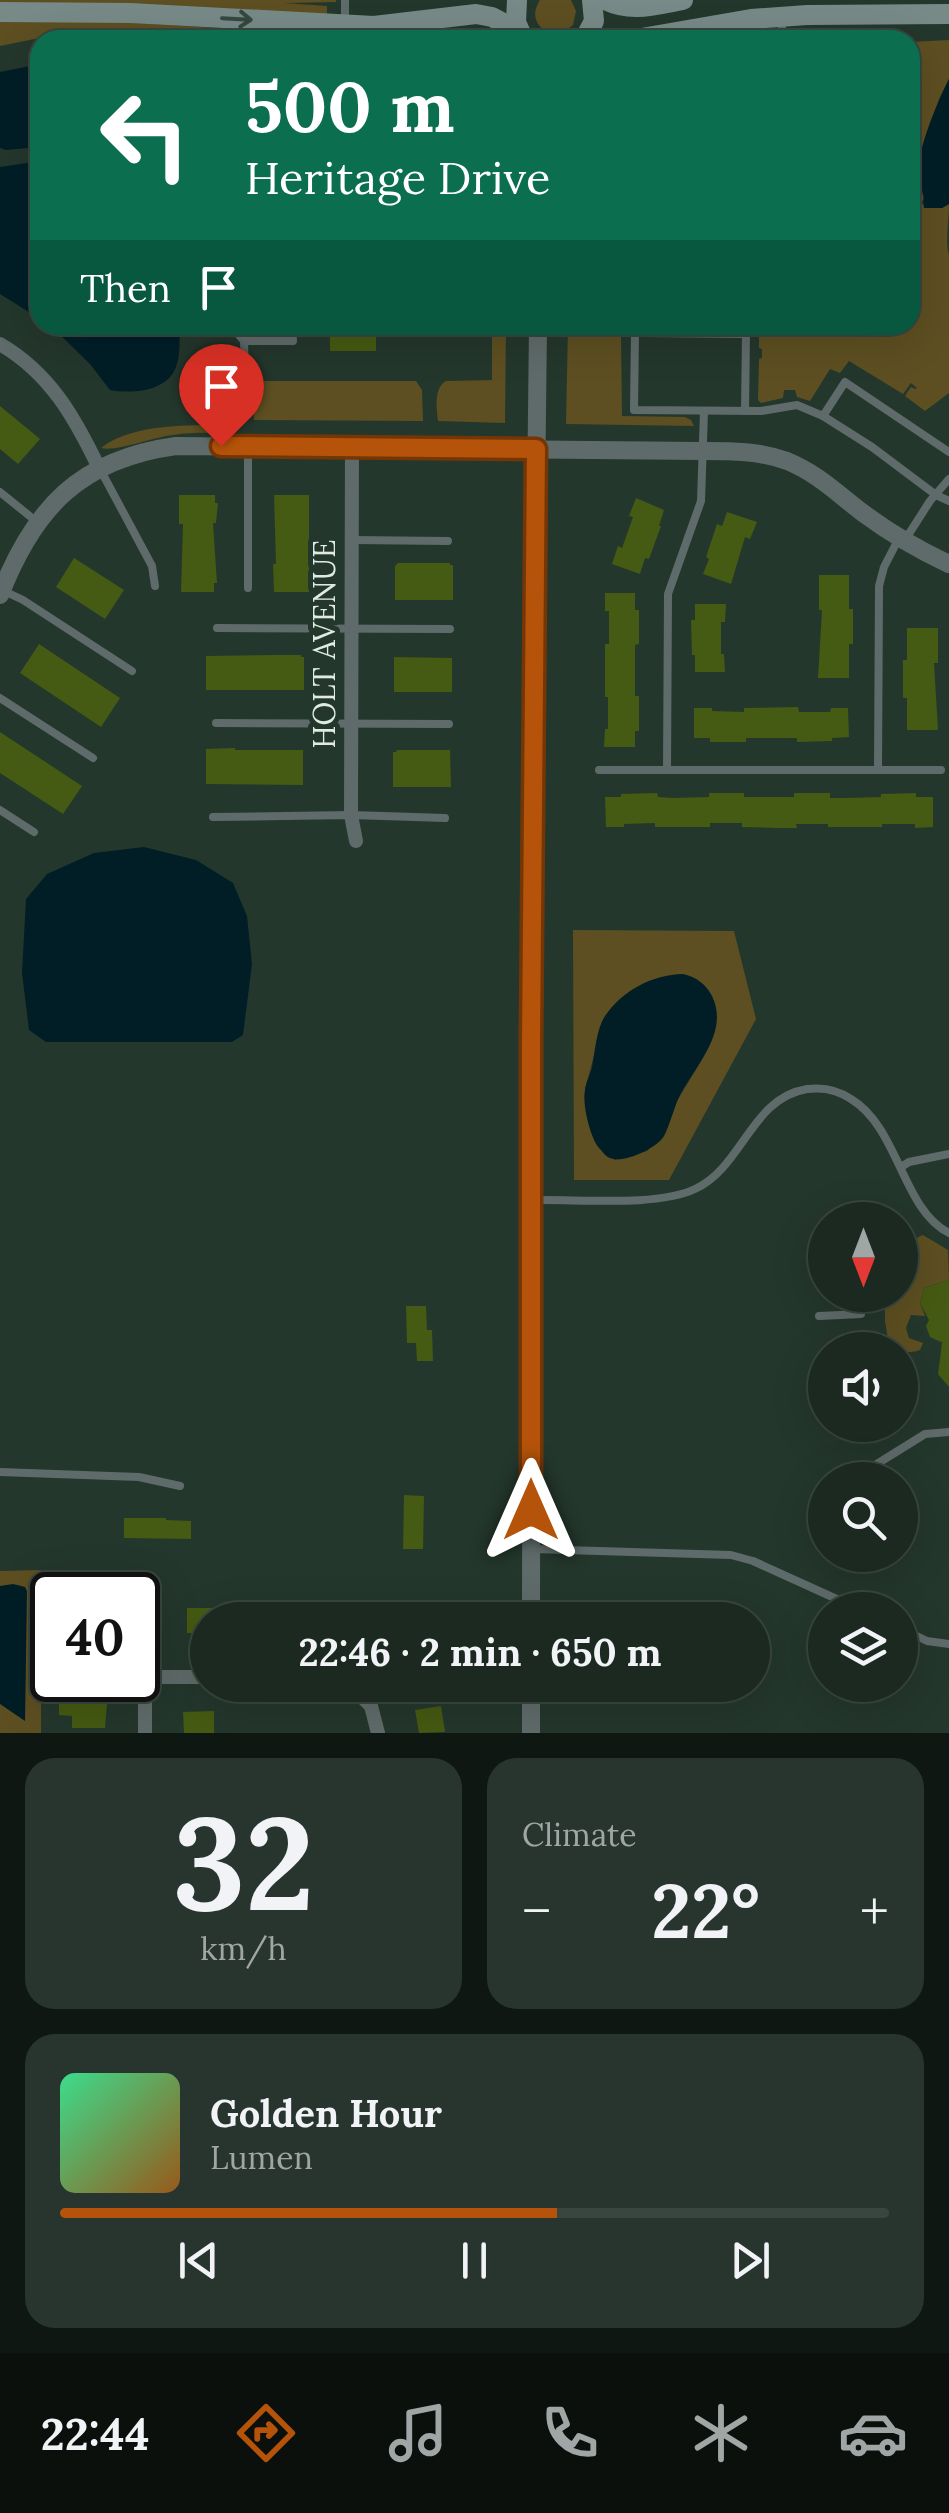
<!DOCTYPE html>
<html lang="en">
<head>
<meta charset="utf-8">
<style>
  body { margin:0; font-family:Lora,serif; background:#28352e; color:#f1f3f6; height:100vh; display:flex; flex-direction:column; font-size:38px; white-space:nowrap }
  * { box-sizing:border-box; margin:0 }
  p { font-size:32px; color:#a0a6a5 }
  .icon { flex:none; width:55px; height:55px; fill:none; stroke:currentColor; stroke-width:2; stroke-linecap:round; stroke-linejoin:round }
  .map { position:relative; height:1733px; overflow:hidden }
  .drawer { display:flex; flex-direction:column; gap:25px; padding:25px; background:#0f1712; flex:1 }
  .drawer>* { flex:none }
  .hud { position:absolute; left:30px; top:30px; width:890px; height:305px; border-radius:30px; box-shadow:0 10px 40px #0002,0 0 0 2px #39453f; background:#0b6e4f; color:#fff; overflow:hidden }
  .needle { width:65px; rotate:180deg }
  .controls { position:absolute; left:808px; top:1202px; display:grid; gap:20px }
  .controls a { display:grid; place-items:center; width:110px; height:110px; border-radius:50%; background:#1b2921; box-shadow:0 10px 40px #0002,0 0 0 2px #39453f; font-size:50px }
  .speed { position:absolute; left:30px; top:1572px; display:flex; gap:20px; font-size:50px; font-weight:700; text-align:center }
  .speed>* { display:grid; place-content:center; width:130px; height:130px; border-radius:50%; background:#1b2921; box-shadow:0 10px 40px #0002,0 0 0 2px #39453f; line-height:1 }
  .speed .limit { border:5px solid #111; border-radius:15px; background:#fff; color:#111 }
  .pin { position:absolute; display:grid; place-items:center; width:85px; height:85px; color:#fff; margin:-102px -42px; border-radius:50% 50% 50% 0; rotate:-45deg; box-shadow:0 0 10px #0007 }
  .pin .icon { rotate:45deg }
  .me { position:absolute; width:110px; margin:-55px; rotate:0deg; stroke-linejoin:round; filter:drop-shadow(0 0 8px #0008) }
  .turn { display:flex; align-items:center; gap:35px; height:210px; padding:0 50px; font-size:45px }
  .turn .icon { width:130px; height:130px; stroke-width:2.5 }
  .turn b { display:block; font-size:70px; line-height:85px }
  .then { display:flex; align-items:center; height:95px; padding:0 50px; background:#0003; gap:20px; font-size:38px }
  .big { font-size:75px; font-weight:700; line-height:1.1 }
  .drawer .tile { flex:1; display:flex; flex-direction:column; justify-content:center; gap:15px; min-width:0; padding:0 35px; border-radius:30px; background:#28352e }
  .drawer .dial { align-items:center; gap:0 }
  .dial b { font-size:130px; line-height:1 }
  .song { display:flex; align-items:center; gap:30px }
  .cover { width:120px; height:120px; border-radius:15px; background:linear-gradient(135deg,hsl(150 70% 55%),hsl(30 70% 35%)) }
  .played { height:10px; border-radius:5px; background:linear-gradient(90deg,#b45309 60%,#39453f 60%) }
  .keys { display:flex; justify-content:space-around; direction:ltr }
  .heat { display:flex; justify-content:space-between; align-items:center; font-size:55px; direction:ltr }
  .drawer .tiles { flex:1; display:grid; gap:25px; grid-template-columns:1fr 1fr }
  .tile:last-child { grid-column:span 2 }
  .trip { position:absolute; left:190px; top:1602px; width:580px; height:100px; border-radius:50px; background:#1b2921; box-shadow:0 10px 40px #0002,0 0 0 2px #39453f; font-weight:700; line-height:100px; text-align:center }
  .tabs { display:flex; height:160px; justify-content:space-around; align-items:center; background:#0b100d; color:#a0a6a5 }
  .tabs .icon { width:70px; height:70px }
  .tabs .active { color:#b45309 }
  .tabs b { font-size:45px; color:#f1f3f6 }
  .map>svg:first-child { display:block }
  .green { fill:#5d4f21; fill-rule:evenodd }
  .water { fill:#011e27 }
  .building { fill:#455a12 }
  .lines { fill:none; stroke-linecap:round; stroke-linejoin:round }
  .service { stroke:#5f6b6a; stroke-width:8 }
  .minor { stroke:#5f6b6a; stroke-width:14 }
  .tertiary { stroke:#5f6b6a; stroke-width:18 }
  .secondary { stroke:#778a88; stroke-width:20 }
  .oneway { stroke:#35483e }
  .route-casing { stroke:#753606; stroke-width:25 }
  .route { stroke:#b45309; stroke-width:18 }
  .labels { text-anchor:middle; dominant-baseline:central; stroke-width:10; stroke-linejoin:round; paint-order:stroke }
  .street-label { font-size:30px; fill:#deeae3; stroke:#24372c }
</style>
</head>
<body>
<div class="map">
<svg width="949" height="1733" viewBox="0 0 949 1733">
  <rect width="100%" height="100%" fill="#24372c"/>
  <g class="green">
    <path d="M0,0h336v2l-52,1 43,3v9l-327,-10z"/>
    <path d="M540,0h31l5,11 -3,14 -11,8 -17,-2c-11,-8 -13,-19 -5,-31z"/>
    <path d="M0,21h101l226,14 5,4 -104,-3 -174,-1 -54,11z"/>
    <path d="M949,40v39l-10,20 -19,56 1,36 3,7 -3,5 7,5h14l7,-4c0,14 -4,40 0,51v138l-24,18 -20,-15 6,-9 4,2 2,-1 -6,-5 -8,11 -54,-33 -9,12 -10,-4 -20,32 -13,-4 -2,-7h-11l-1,8 -22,5 -3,-3 1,-41 3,-1v-9l-3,-1v-13h5v-8h-5v-2h151v-283z"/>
    <path d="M492,325h14l-1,98 -67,-2c-1,-13 -5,-32 8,-40l46,-1z"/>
    <path d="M568,325h38l15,11 1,80 63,1 6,3 3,6 -128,-2z"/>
    <path d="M261,381h155l6,9 1,31 -169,-1c0,-13 -5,-31 7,-39z"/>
    <path d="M240,425l-5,7 -5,1c-19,0 -38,-1 -57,2 -20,2 -56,17 -72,13 34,-27 97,-22 139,-23z"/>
    <path d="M573,930l161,1 22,88 -87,161h-95zM632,990l72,66 -27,45 -12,33 -18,17 -32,9 -20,-18 -7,-22 -3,-31 19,-71z"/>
    <path d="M923,1235l25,15 1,30 -25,8 -4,15 5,13 -14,-1 -5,13 3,10 14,5 -3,7c-11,4 -21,2 -31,-4l-4,-25v-26h15c0,-24 -3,-50 23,-60z"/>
    <path d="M41,1570v163h-41v-162z"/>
  </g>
  <g class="water">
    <path d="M40,64v83l-34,3 -6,-2v-76z"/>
    <path d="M949,79v125l-7,4h-18c-1,-5 0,-10 -1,-15 -1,-5 -4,-9 -5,-15 -2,-26 19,-75 31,-99z"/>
    <path d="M40,161v158l-40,-25v-127z"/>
    <path d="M50,325h130c-1,13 1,30 -4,42 -9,25 -45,27 -66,23l-20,-26z"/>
    <path d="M144,847l52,13 37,23 14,33 5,48 -9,71 -11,7h-186l-17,-12 -7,-57 4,-74 21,-25 47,-21z"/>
    <path d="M683,974c13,3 23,10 29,22 17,35 -14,67 -31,97 -7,13 -10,29 -17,43 -7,12 -40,28 -54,22 -4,-1 -7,-6 -11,-10 -9,-11 -17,-44 -14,-58 1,-8 5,-15 7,-22 3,-16 4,-38 13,-52 18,-26 47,-41 78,-42z"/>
    <path d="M13,1584l12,3 2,4 -2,130 -25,-17v-118z"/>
  </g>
  <g class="building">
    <rect x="330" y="325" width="46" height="26"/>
    <path d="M0,406l40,33 -22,25 -18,-15z"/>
    <path d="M179,495h36v8h3l-2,20h-3l4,60h-3v9h-33l2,-68h-4z"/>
    <path d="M274,495h35v97h-35l-1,-28h3z"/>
    <path d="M636,498l28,12 -5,16h2l-12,33 -4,-1 -5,16 -28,-10 6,-18 4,2 11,-31 -4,-1z"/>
    <path d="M727,512l30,10 -7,17 -5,-2 -14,47 -28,-10 6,-15 -3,-2 11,-33 5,2z"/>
    <path d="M74,558l50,32 -19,29 -49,-32z"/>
    <path d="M398,563h52v2h3v35h-58v-34z"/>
    <path d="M819,575h30v34h4v35h-4v34h-31l4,-68h-3z"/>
    <path d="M605,593h30v17h4v34l-4,1v51h4v35h-4v16h-31l1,-18h3v-32h-3v-53h4v-33h-4z"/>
    <path d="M695,604h31l-1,18h-4v32h3l1,18h-30v-17h-3l-1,-35h4z"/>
    <path d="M907,628h31v35h-4l4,67h-31v-32h-4v-38h4z"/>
    <path d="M39,644l81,54 -19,29 -81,-54z"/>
    <path d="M275,655h26v2h3v33h-98v-34z"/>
    <path d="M394,657l58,1v34h-58z"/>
    <path d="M798,707l1,5h31l1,-4h17l1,29 -17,1v3l-35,1v-4h-51v4h-36v-4h-16v-30h18v3l32,1v-4z"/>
    <path d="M0,732l82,54 -19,28 -63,-41z"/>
    <path d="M235,748v2h68v35l-97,-1v-35z"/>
    <path d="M397,750h53l1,37h-58v-35h3z"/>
    <path d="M657,793l1,4 15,1 36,-1v-4h35v4h50v-4h36v5h17l34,-1v-3l35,-1v4h17v30l-18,1v-4h-33v3h-54v-3h-32l1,4h-19l-36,-1v-4h-32v4h-55v-4l-31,1v3h-18l-1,-30h16v-3z"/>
    <path d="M949,1280v107l-11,-13 4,-31h1l-13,-6 -4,-11 3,-6 -9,-17 4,-15z"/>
    <path d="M406,1306h20l1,24h5l1,31h-16l-1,-18h-9z"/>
    <path d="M404,1495l20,1 -1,53h-20z"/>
    <path d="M124,1518h42v2l25,1v18l-67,-1z"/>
    <path d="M187,1608h33v12h-12v13h-21z"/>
    <path d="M72,1692h36l-3,36h-33v-12l-13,-1v-12h13z"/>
    <path d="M441,1706l4,26 -26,1 -4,-23z"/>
    <path d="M214,1711v22h-30l-1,-21z"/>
  </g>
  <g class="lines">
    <g class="service">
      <path d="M345,40v-40"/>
      <path d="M782,40v-20"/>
      <path d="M238,325v9l6,7"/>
      <path d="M622,325l20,8 104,1 -1,77"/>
      <path d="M635,331l-1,79 127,1 36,-6 26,11 22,-34 104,70"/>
      <path d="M245,374l-1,-33h49l-1,-16"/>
      <path d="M704,411l-3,90 -33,93 -1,176h211l1,-184 5,-19 15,-29"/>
      <path d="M823,416l49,31 64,48 13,6"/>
      <path d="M248,447v141"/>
      <path d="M100,469l52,97 3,20"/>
      <path d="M0,492l37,30"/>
      <path d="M352,540l96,1"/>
      <path d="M905,540l25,-39 19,-22"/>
      <path d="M4,591l19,9 109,71"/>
      <path d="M217,628l233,1"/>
      <path d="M0,698l93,60"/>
      <path d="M216,723l233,1"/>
      <path d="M599,770h68"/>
      <path d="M878,770h63"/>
      <path d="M0,810l34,22"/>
      <path d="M213,817l138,-2 94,3"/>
      <path d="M901,1167l8,-5 40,-8"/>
      <path d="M535,1200c44,-1 122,7 160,-11 48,-22 56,-91 112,-100 16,-2 31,1 44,10 48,29 51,110 98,134"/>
      <path d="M819,1316l42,-2"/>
      <path d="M872,1467l53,-33 24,-2"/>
      <path d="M0,1472l139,5 41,9"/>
      <path d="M532,1549l199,6 22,6 108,49"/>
      <path d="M900,1628l27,13 22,3"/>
    </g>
    <g class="minor">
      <path d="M0,344c50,29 75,74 99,124"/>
      <path d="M352,446l-1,369 5,26"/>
      <path d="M145,1587v146"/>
      <path d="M146,1677h62"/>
      <path d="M350,1685l21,21 7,27"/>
    </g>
    <g class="tertiary">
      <path d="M0,595c34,-87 80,-136 176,-149l527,5c29,0 57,0 84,10 30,12 51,33 76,52 27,20 56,37 86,51"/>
      <path d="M531,1620l1,-774 6,-521"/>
      <path d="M531,1733v-48"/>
    </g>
    <g class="secondary">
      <path d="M517,0l-1,22 6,14"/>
      <path d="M605,0c27,13 50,5 78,0"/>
      <path d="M0,12l130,1 244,13 102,-12 16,3 28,15"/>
      <path d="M584,40l10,-19 -2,-21"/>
      <path d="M630,40l121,-21 56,-4 142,-1"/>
    </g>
  </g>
  <defs><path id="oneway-shaft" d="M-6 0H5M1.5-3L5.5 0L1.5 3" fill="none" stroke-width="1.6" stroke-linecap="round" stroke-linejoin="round" transform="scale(2.5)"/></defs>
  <use class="oneway" href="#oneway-shaft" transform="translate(237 19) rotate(3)"/>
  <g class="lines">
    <defs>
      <path id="route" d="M221,446l315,3 -5,594v467"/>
    </defs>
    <use href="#route" class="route-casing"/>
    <use href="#route" class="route"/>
  </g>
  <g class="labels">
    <g class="street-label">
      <text transform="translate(324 644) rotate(-90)">HOLT AVENUE</text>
    </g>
  </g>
</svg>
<div class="controls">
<a><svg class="needle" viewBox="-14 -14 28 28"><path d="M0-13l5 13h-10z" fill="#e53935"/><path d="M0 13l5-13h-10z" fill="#a0a6a5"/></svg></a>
<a><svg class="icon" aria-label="sound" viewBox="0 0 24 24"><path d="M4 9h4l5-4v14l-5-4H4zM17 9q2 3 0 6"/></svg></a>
<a><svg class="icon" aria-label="search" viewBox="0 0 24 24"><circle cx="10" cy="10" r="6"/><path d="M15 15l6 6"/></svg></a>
<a><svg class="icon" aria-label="layers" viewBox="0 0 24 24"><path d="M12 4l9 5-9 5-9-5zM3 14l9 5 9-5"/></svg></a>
</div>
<div class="speed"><div class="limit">40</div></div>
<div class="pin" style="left:221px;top:446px;background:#d93025"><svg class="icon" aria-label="arrive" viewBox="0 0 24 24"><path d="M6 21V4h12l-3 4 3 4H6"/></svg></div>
<svg class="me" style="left:531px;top:1510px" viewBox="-20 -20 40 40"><path d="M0-17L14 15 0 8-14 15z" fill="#b45309" stroke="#fff" stroke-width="4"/></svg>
<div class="trip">22:46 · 2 min · 650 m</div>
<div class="hud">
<div class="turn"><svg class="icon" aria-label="left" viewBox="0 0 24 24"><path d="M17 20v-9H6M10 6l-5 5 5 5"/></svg><div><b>500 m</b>Heritage Drive</div></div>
<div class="then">Then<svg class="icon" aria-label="arrive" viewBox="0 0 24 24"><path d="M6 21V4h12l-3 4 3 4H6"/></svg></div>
</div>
</div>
<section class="drawer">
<div class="tiles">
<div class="tile dial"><b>32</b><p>km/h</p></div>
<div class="tile"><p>Climate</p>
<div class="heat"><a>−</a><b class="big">22°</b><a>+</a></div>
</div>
<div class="tile">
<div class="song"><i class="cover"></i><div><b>Golden Hour</b><p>Lumen</p></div></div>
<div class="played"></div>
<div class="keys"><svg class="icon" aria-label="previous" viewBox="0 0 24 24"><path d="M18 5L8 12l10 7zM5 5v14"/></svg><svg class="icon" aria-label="pause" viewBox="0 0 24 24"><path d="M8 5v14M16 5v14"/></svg><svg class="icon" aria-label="next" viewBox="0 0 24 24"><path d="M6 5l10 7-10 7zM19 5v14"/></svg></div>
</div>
</div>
</section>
<nav class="tabs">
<b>22:44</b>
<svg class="icon active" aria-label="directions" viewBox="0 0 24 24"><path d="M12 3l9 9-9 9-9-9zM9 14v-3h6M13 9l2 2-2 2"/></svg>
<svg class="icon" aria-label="music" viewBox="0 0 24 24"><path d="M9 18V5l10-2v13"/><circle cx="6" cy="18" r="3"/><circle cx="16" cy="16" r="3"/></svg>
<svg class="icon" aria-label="phone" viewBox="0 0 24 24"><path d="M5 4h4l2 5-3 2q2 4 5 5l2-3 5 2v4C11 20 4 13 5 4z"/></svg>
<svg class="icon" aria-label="climate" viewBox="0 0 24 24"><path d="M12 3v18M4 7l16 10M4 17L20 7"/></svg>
<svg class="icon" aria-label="car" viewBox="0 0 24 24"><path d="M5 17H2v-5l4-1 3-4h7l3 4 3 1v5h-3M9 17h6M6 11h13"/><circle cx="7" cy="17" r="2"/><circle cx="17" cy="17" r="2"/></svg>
</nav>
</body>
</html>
